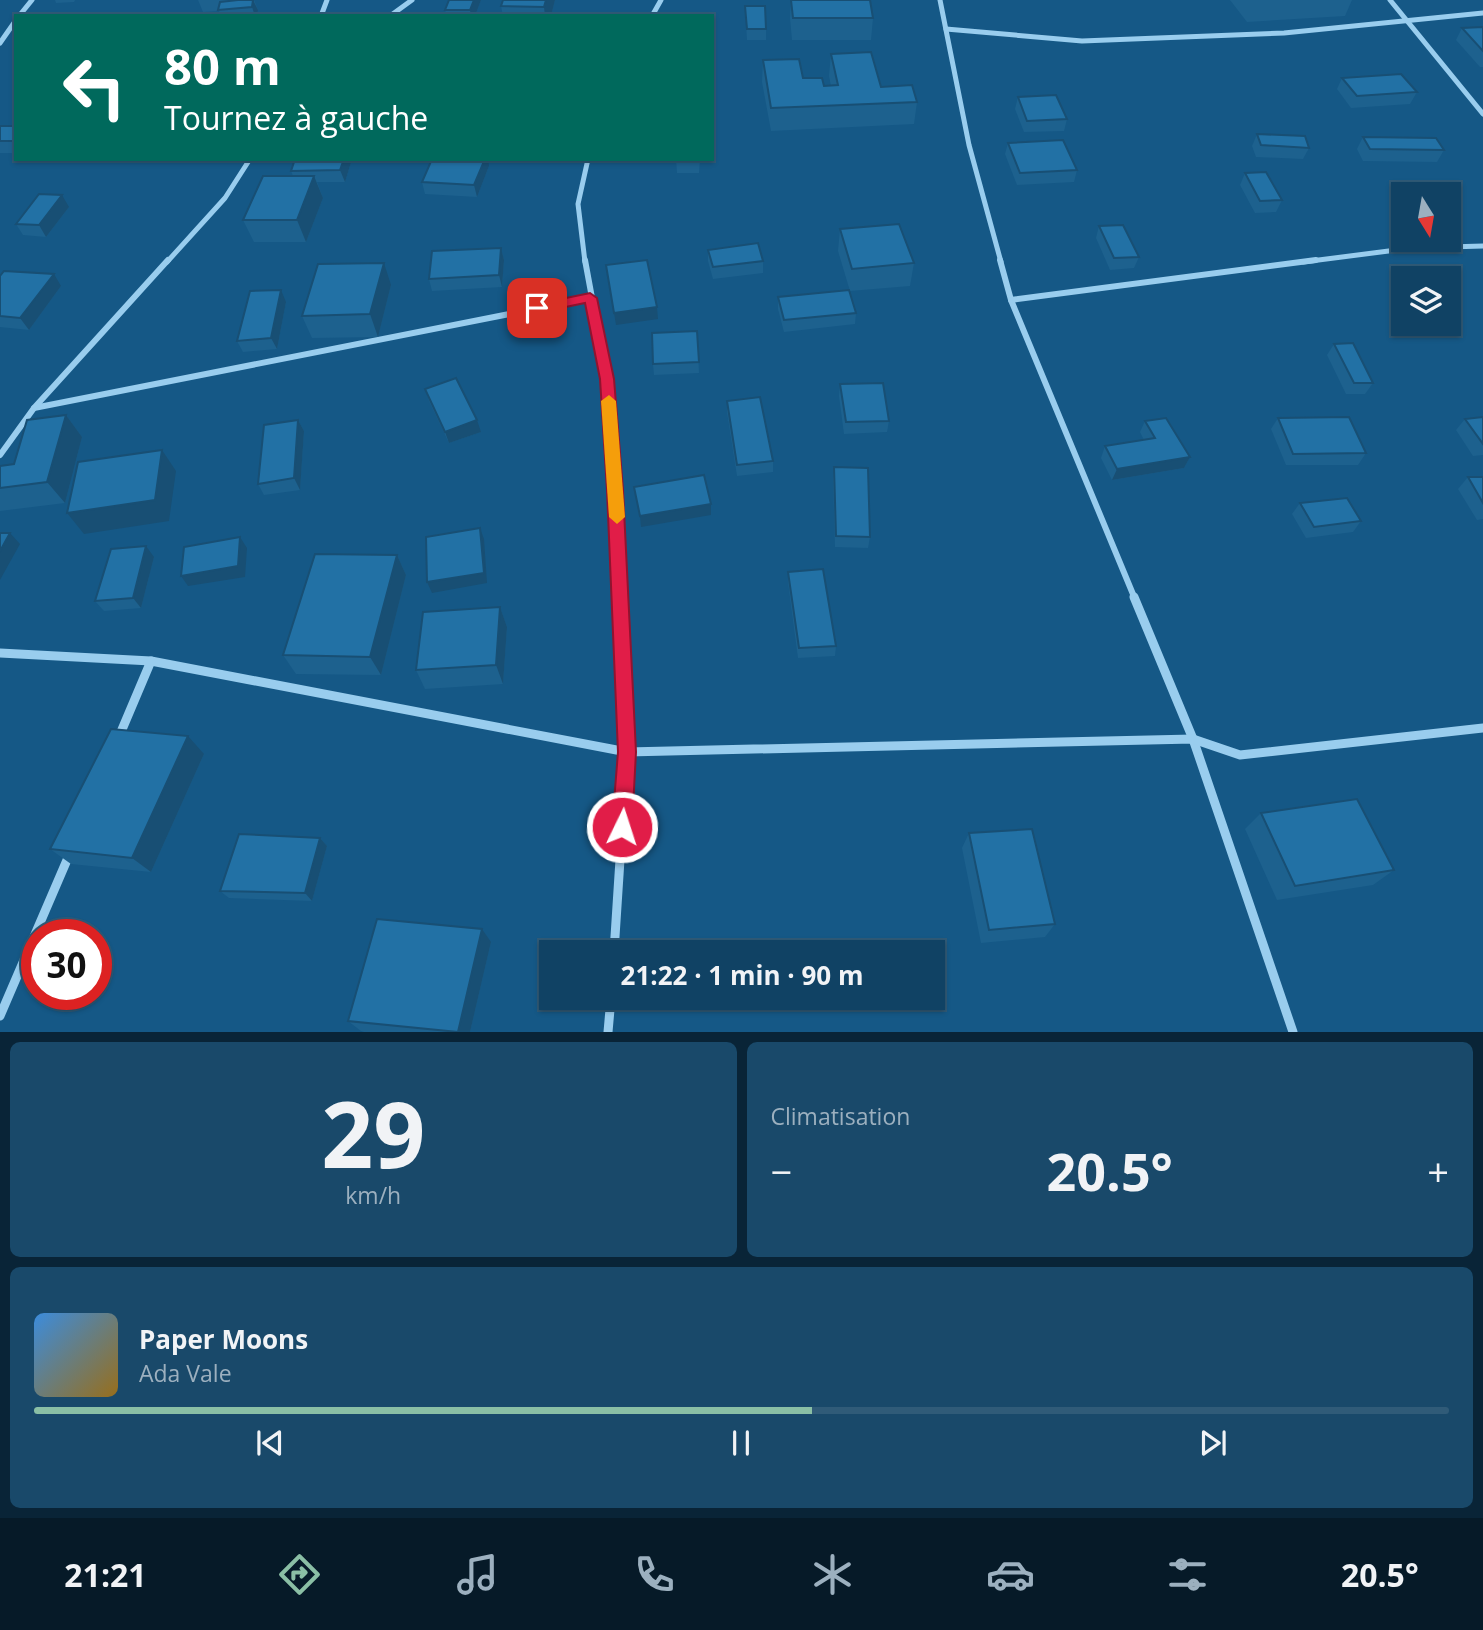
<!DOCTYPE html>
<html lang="fr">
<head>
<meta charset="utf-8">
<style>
  body { margin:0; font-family:"Open Sans",sans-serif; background:#19496a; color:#f1f3f6; height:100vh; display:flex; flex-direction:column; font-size:26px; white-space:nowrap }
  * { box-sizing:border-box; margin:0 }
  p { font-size:23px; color:#9cb0bf }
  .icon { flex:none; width:38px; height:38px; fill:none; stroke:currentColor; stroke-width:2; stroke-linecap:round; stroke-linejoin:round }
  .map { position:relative; height:1032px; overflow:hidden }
  .side { display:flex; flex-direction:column; gap:10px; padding:10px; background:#092437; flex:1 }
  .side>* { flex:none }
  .guide { position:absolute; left:14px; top:14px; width:700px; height:147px; border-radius:0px; box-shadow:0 2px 5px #0004,0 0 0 2px #305b78; background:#00695c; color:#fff; overflow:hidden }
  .needle { width:46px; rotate:169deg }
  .tools { position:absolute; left:1391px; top:182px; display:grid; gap:14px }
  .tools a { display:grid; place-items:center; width:70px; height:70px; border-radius:0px; background:#104264; box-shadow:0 2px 5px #0004,0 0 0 2px #305b78; font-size:35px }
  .speed { position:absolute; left:21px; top:919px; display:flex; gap:14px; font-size:35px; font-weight:700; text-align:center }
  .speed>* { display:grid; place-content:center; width:91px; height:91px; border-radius:50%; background:#104264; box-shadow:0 2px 5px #0004,0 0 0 2px #305b78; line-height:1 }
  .speed .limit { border:10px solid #d22; background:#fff; color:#111 }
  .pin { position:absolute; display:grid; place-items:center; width:60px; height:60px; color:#fff; margin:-30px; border-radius:14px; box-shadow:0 4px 10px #0006 }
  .me { position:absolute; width:77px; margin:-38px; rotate:4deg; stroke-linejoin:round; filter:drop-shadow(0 0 5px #0008) }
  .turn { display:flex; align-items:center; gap:24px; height:147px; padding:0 35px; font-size:32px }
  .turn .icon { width:91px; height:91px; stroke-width:2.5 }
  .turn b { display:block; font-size:49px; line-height:60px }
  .big { font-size:52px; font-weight:700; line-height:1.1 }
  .side .card { flex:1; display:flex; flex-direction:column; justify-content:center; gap:10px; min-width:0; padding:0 24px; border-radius:10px; background:#19496a }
  .side .dial { align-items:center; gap:0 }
  .dial b { font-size:91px; line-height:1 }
  .song { display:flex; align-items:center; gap:21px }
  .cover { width:84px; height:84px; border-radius:10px; background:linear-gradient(135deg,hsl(210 70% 55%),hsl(40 70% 35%)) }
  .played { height:7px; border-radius:4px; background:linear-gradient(90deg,#8abfa5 55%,#305b78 55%) }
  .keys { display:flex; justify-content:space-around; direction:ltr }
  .heat { display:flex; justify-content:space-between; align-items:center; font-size:38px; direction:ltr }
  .side .tiles { flex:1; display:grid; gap:10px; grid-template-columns:1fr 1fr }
  .card:last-child { grid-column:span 2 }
  .trip { position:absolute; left:539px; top:940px; width:406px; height:70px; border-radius:0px; background:#104264; box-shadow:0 2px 5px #0004,0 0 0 2px #305b78; font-weight:700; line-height:70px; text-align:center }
  .menu { display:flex; height:112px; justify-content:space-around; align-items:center; background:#061a28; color:#9cb0bf }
  .menu .icon { width:49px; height:49px }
  .menu .on { color:#8abfa5 }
  .menu b { font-size:32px; color:#f1f3f6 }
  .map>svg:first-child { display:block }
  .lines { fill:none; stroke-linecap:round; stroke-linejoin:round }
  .minor-far2 { stroke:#99cdee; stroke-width:5 }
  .minor-far1 { stroke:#99cdee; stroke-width:6 }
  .minor { stroke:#99cdee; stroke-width:9 }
  .wall { fill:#1d618e }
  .shaded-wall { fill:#184f74 }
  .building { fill:#2271a5; stroke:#184f74; stroke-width:2 }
  .route { fill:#e11d48; stroke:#92132f; stroke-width:2 }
  .slow { fill:#f59e0b }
</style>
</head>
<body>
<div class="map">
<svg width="1483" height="1032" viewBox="0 0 1483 1032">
  <rect width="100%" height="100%" fill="#155886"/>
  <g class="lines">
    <g class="minor-far2">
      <path d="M940,0l29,145 32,117"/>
      <path d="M1390,0l93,114"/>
      <path d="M19,16l13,-16"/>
      <path d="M321,16l6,-16"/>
      <path d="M390,16l22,-16"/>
      <path d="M652,16l9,-16"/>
      <path d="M946,29l136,12 202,-8 199,-20"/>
      <path d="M0,43l16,-23"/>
      <path d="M167,262l58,-64 25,-39"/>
      <path d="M585,262l-7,-58 10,-45"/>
      <path d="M1303,262l109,-14 71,-2"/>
    </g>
    <g class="minor-far1">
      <path d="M585,260l22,119 13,220"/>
      <path d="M1000,260l11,40 124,299"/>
      <path d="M1011,300l305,-40"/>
      <path d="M34,408l556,-110"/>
      <path d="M0,455l34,-47 134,-148"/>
    </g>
    <g class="minor">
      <path d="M1134,597l59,142 100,293"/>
      <path d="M0,653l151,8 476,91 566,-13 47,16 243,-27"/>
      <path d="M118,739l33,-78"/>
      <path d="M614,952l13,-200 -7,-155"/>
      <path d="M0,1016l70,-163"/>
      <path d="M608,1032l3,-34"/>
    </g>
  </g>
  <g class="wall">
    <path d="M55,0h20l-1,2 -18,1z"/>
    <path d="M198,0h31l-1,1 26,-1 4,10 -1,6h-36l-2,-5 -16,1z"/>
    <path d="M481,0l-6,16h-28l-2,-6z"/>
    <path d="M503,0h52l-4,16h-48l-2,-10z"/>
    <path d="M791,0l82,18 -2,22h-79l-2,-22z"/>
    <path d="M1230,0h122l-7,16 -98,6z"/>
    <path d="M745,6l21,23v11h-19z"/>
    <path d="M1483,27v40h-3l-24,-27 6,-12z"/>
    <path d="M831,54l50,33 36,15 -3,22 -143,7 -9,-49 1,-22 40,18 21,8h7l-2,-10z"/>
    <path d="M1342,78l75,14 -7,12 -59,4 -14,-19z"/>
    <path d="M1018,97l49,22 -3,12 -40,1 -9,-23z"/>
    <rect x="0" y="126" width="16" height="27"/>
    <path d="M1257,134l52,14 -6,11 -47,-2 -4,-11z"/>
    <path d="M1363,137l81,13 -7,12 -74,-1 -6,-12z"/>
    <path d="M1008,143l69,27 -3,12 -57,3 -12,-31z"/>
    <path d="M80,159h37l-2,3 -34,-2z"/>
    <path d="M352,159l-7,23h-28l6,16 -17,44h-52l-11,-22 50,-44 -2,-5z"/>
    <path d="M676,159h24l-1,14h-22z"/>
    <path d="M489,166l-12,31 -52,-3 -3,-12z"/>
    <path d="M1245,173l37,27 -6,12 -21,1 -15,-28z"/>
    <path d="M69,207l-23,30 -23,-2 -7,-11z"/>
    <path d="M1099,226l40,31 -5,11 -24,2 -14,-32z"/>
    <path d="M840,229l74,34 -4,23 -60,5 -12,-40z"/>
    <path d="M501,248l3,12 -2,27 -70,4 -3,-12z"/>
    <path d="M708,250l55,11v12l-50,6 -5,-18z"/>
    <path d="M0,276l61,10 -32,44 -29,-3z"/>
    <path d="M391,285l-13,52 -66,1 -10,-22z"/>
    <path d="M778,297l78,16 -1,11 -71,8 -6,-23z"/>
    <path d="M286,302l-9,47 -34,3 -6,-11z"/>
    <path d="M697,331l2,42 -45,2 -1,-11z"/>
    <path d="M1334,344l39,39 -8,11h-19l-19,-39z"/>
    <path d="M840,384l49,37 -2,11 -43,2 -5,-38z"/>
    <path d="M425,389l56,43 -32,11 -20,-42z"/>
    <path d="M727,401l46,60v11l-36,4 -10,-64z"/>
    <path d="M66,415l16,22 -17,66 -65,8v-45l14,-2z"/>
    <path d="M1483,417v38l-10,1 -17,-26 9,-11z"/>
    <path d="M1278,418l88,35 -8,12h-72l-15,-36z"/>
    <path d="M298,420l6,11 -4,59 -36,5 -6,-11z"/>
    <path d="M1145,421l45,36 -6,11 -72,12 -11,-22 4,-12 39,-6 -4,-8z"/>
    <path d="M834,467l36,70 -2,11 -33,-1 -2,-68z"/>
    <path d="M1468,477h15v42l-6,1 -19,-31z"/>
    <path d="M1300,503l61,18 -8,11 -47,6 -14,-24z"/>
    <path d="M397,555l9,20 -25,100 -85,-1 -13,-19z"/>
    <path d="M154,557l-13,51 -37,3 -9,-10z"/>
    <path d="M788,572l48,74 -1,10 -37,2 -10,-76z"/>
    <path d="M500,607l7,20 -4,57 -78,5 -9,-19z"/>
    <path d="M204,754l-53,118 -80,-8 -21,-15z"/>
    <path d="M1261,813l133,57 -21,15 -96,15 -32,-71z"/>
    <path d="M969,833l86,91 -10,13 -64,6 -19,-95z"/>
    <path d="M320,838l7,8 -15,55 -83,-3 -9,-7z"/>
    <path d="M491,942l-21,90h-106l-3,-1 -13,-10z"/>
  </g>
  <g class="shaded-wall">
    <path d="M253,0l5,10 -1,6h-2l-3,-9z"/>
    <path d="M474,0h7l-6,16h-4l-1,-6z"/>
    <path d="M546,0h9l-4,16h-6l-1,-9z"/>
    <path d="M344,159h8l-7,23 -5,-12z"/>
    <path d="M485,159h3l1,7 -12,31 -3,-12z"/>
    <path d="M314,176l9,22 -17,44 -9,-22z"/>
    <path d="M62,195l7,12 -23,30 -7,-12z"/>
    <path d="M501,248l3,12 -2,27 -3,-12z"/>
    <path d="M384,263l7,22 -13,52 -8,-23z"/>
    <path d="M54,274l7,12 -32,44 -9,-12z"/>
    <path d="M281,290l5,12 -9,47 -6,-11z"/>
    <path d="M657,307l1,12 -42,6 -2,-12z"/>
    <path d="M66,415l16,22 -17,66 -18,-21z"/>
    <path d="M298,420l6,11 -4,59 -6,-12z"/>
    <path d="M477,420l4,12 -32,11 -4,-11z"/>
    <path d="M162,450l14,21 -7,50 -85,13 -17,-21z"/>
    <path d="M1190,457l-6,11 -72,12 5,-11z"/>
    <path d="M711,504v11l-70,12 -1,-11z"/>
    <path d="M480,528l4,11 3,44 -55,10 -5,-11z"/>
    <path d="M10,533l10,11 -20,36v-29z"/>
    <path d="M240,537l7,11 -2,29 -57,9 -7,-10z"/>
    <path d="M146,546l8,11 -13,51 -8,-10z"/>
    <path d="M397,555l9,20 -25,100 -11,-18z"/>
    <path d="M500,607l7,20 -4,57 -7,-19z"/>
    <path d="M188,736l16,18 -53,118 -19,-14z"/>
    <path d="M320,838l7,8 -15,55 -7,-8z"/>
    <path d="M482,929l9,13 -21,90h-12z"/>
  </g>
  <g class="building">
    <path d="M238,0h15l-1,7 -34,3 2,-8z"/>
    <path d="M449,0h25l-4,10h-25z"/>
    <path d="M503,0h43l-2,7 -43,-1z"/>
    <path d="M791,0h79l3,18h-80z"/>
    <path d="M745,6h20l1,23h-19z"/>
    <path d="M1483,27v24l-21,-23z"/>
    <path d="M871,52l10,35 31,-2 5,17 -146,6 -8,-48 36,-1 4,19h19l2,8 14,-1 -7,-31z"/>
    <path d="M1401,74l16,18 -60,4 -15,-18z"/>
    <path d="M1056,95l11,24 -40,2 -9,-24z"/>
    <rect x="0" y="126" width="16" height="15"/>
    <path d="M1257,134l48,2 4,12 -48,-3z"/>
    <path d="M1363,137l73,1 8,12 -74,-1z"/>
    <path d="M1063,140l14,30 -57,3 -12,-30z"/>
    <path d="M295,159h49l-4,11 -49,1z"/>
    <path d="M432,159h53l-11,26 -52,-3z"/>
    <path d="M676,159h23l-1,2h-22z"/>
    <path d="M1266,172l16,28 -22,1 -15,-28z"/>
    <path d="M263,176h51l-17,44h-54z"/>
    <path d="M39,194l23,1 -23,30 -23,-1z"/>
    <path d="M899,224l15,39 -62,6 -12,-40z"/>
    <path d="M1123,225l16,32 -25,1 -15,-32z"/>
    <path d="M758,243l5,18 -50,6 -5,-17z"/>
    <path d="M501,248l-2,27 -70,4 3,-28z"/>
    <path d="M647,260l10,47 -43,6 -8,-48z"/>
    <path d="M384,263l-14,51 -68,2 16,-52z"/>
    <path d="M4,271l50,3 -34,44 -20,-2v-40z"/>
    <path d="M281,290l-10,48 -34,3 13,-50z"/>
    <path d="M849,290l7,23 -72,7 -6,-23z"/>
    <path d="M697,331l2,31 -46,2 -1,-31z"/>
    <path d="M1353,343l20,40h-19l-20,-39z"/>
    <path d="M456,378l21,42 -32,12 -20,-43z"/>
    <path d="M883,383l6,38 -43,1 -6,-38z"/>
    <path d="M760,397l13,64 -36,4 -10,-64z"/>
    <path d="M66,415l-19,67 -47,6v-22l14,-2 13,-44z"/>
    <path d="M1349,417l17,36 -73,1 -15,-36z"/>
    <path d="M1483,417v27l-18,-25z"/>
    <path d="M1166,418l24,39 -73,12 -12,-23 50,-8 -10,-17z"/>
    <path d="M298,420l-4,58 -36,6 6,-59z"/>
    <path d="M162,450l-7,50 -88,13 11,-51z"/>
    <path d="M834,467l34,1 2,69 -34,-1z"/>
    <path d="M704,475l7,29 -71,12 -6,-29z"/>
    <path d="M1468,477h15v26z"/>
    <path d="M1347,498l14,23 -47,6 -14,-24z"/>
    <path d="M480,528l4,45 -57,9 -1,-45z"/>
    <path d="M0,533h10l-10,18z"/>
    <path d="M240,537l-2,29 -57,10 3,-29z"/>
    <path d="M146,546l-13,52 -38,3 16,-52z"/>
    <path d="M315,554l82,1 -27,102 -87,-2z"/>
    <path d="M823,569l13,77 -37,2 -11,-76z"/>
    <path d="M500,607l-4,58 -80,5 7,-58z"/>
    <path d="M111,729l77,7 -56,122 -82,-9z"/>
    <path d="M1357,799l37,71 -99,16 -34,-73z"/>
    <path d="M1032,829l23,95 -66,6 -20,-97z"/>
    <path d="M239,834l81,4 -15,55 -85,-2z"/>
    <path d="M377,919l105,10 -24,103 -110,-11z"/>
  </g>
  <path class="route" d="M590,293l7,5 17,81 9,111 13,262 -4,75 -3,6 -7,3 -7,-3 -3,-6 6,-75 -11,-262 -7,-111 -15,-76 -48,10 -6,-5 6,-4z"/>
  <path class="slow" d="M609,395l7,6 9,116 -8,7 -8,-7 -8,-116z"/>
</svg>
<div class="tools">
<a><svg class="needle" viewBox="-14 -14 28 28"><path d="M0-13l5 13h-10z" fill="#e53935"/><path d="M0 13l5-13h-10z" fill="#9cb0bf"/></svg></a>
<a><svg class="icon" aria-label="layers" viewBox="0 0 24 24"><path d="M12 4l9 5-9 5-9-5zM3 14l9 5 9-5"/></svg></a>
</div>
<div class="speed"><div class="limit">30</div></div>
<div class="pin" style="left:537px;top:308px;background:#d93025"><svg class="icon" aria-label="arrive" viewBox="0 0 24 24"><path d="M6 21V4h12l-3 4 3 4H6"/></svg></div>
<svg class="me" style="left:622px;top:827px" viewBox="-20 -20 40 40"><circle r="17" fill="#e11d48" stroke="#fff" stroke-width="3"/><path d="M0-11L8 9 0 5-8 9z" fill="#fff"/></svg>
<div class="trip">21:22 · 1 min · 90 m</div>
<div class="guide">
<div class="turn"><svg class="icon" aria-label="left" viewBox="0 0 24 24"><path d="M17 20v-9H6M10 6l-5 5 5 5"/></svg><div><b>80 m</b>Tournez à gauche</div></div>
</div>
</div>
<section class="side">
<div class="tiles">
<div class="card dial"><b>29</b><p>km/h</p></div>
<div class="card"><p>Climatisation</p>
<div class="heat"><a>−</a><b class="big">20.5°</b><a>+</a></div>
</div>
<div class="card">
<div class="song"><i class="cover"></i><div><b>Paper Moons</b><p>Ada Vale</p></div></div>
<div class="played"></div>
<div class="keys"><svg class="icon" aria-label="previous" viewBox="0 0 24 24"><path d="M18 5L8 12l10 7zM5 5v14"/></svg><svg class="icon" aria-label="pause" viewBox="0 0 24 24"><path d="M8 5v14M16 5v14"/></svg><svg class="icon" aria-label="next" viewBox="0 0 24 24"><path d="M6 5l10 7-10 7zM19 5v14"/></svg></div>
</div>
</div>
</section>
<nav class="menu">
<b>21:21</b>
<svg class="icon on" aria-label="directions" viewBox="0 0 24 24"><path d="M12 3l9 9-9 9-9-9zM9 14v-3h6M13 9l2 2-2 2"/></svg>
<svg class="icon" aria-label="music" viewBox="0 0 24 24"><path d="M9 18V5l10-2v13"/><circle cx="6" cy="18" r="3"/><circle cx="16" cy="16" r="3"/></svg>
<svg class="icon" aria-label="phone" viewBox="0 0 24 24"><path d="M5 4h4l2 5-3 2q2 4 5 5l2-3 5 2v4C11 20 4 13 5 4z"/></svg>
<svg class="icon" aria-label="climate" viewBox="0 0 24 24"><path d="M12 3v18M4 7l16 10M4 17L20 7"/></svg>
<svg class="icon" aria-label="car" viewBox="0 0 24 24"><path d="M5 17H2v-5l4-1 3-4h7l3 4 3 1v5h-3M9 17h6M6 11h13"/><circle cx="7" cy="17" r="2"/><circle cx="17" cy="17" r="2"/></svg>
<svg class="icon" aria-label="filters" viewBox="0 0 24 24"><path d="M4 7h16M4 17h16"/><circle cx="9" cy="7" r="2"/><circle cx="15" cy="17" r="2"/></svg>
<b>20.5°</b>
</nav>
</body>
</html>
